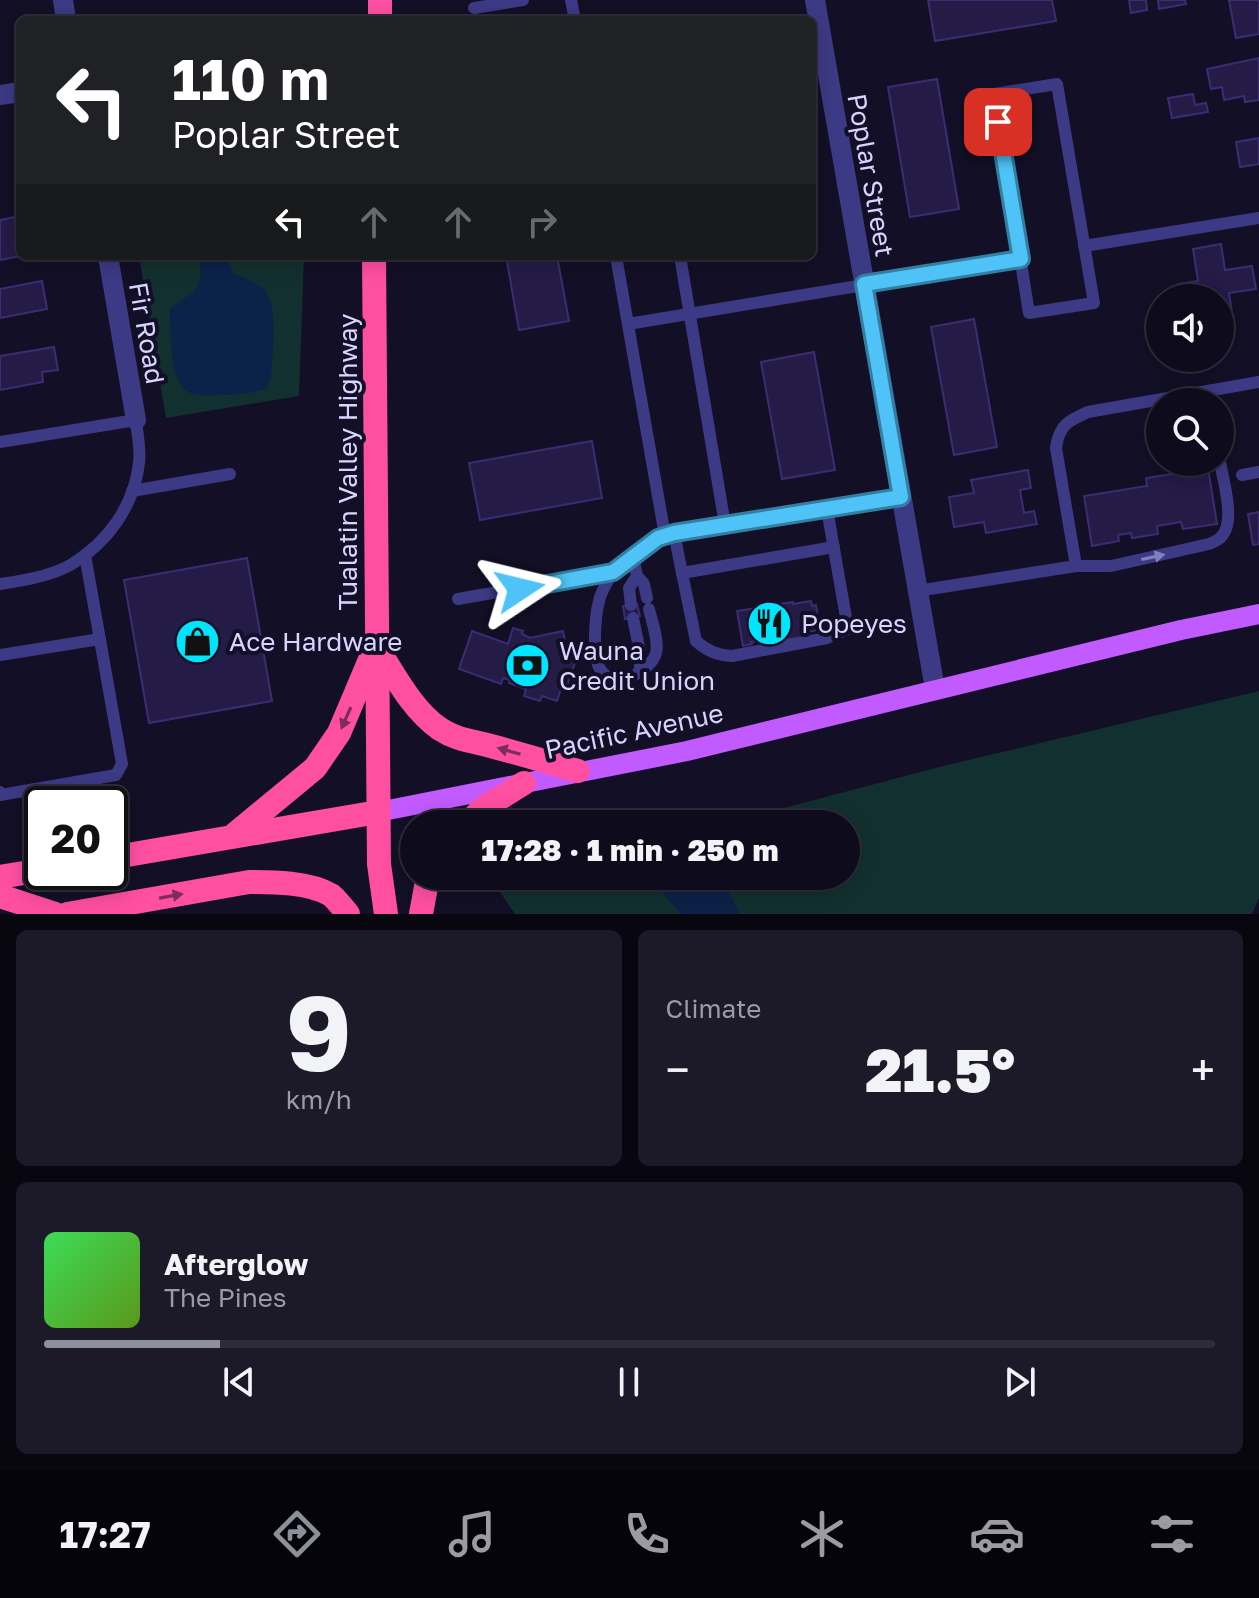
<!DOCTYPE html>
<html lang="en">
<head>
<meta charset="utf-8">
<style>
  body { margin:0; font-family:"Golos Text",sans-serif; background:#1c1929; color:#f1f3f6; height:100vh; display:flex; flex-direction:column; font-size:30px; white-space:nowrap }
  * { box-sizing:border-box; margin:0 }
  p { font-size:26px; color:#9b9ba3 }
  .icon { flex:none; width:44px; height:44px; fill:none; stroke:currentColor; stroke-width:2; stroke-linecap:round; stroke-linejoin:round }
  .map { position:relative; height:914px; overflow:hidden }
  .side { display:flex; flex-direction:column; gap:16px; padding:16px; background:#08060f; flex:1 }
  .side>* { flex:none }
  .banner { position:absolute; left:16px; top:16px; width:800px; height:244px; border-radius:12px; box-shadow:0 4px 20px #0003,0 0 0 2px #2e2b3b; background:#202124; color:#fff; overflow:hidden }
  .tools { position:absolute; left:1146px; top:284px; display:grid; gap:16px }
  .tools a { display:grid; place-items:center; width:88px; height:88px; border-radius:50%; background:#0e0b1c; box-shadow:0 4px 20px #0003,0 0 0 2px #2e2b3b; font-size:40px }
  .speed { position:absolute; left:24px; top:786px; display:flex; gap:16px; font-size:40px; font-weight:700; text-align:center }
  .speed>* { display:grid; place-content:center; width:104px; height:104px; border-radius:50%; background:#0e0b1c; box-shadow:0 4px 20px #0003,0 0 0 2px #2e2b3b; line-height:1 }
  .speed .limit { border:4px solid #111; border-radius:12px; background:#fff; color:#111 }
  .pin { position:absolute; display:grid; place-items:center; width:68px; height:68px; color:#fff; margin:-34px; border-radius:16px; box-shadow:0 4px 12px #0006 }
  .me { position:absolute; width:88px; margin:-44px; rotate:80deg; stroke-linejoin:round; filter:drop-shadow(0 0 6px #0008) }
  .turn { display:flex; align-items:center; gap:28px; height:168px; padding:0 24px; font-size:36px }
  .turn .icon { width:104px; height:104px; stroke-width:2.5 }
  .turn b { display:block; font-size:56px; line-height:68px }
  .lanes { display:flex; align-items:center; height:76px; padding:0 24px; background:#0003; justify-content:center; gap:40px; direction:ltr }
  .lanes .off { opacity:.35 }
  .big { font-size:60px; font-weight:800; line-height:1.1 }
  .side .widget { flex:1; display:flex; flex-direction:column; justify-content:center; gap:12px; min-width:0; padding:0 28px; border-radius:12px; background:#1c1929 }
  .side .dial { align-items:center; gap:0 }
  .dial b { font-size:104px; line-height:1 }
  .song { display:flex; align-items:center; gap:24px }
  .cover { width:96px; height:96px; border-radius:12px; background:linear-gradient(135deg,hsl(130 70% 55%),hsl(90 70% 35%)) }
  .played { height:8px; border-radius:4px; background:linear-gradient(90deg,#8c9099 15%,#2e2b3b 15%) }
  .keys { display:flex; justify-content:space-around; direction:ltr }
  .heat { display:flex; justify-content:space-between; align-items:center; font-size:44px; direction:ltr }
  .side .tiles { flex:1; display:grid; gap:16px; grid-template-columns:1fr 1fr }
  .widget:last-child { grid-column:span 2 }
  .trip { position:absolute; left:400px; top:810px; width:460px; height:80px; border-radius:40px; background:#0e0b1c; box-shadow:0 4px 20px #0003,0 0 0 2px #2e2b3b; font-weight:800; line-height:80px; text-align:center }
  .tab-bar { display:flex; height:128px; justify-content:space-around; align-items:center; background:#06040b; color:#9b9ba3 }
  .tab-bar .icon { width:56px; height:56px }
  .tab-bar .current { color:#8c9099 }
  .tab-bar b { font-size:36px; color:#f1f3f6 }
  .map>svg:first-child { display:block }
  .green { fill:#12302f }
  .water { fill:#0c2248 }
  .building { fill:#241b47; stroke:#3b2d73; stroke-width:2 }
  .lines { fill:none; stroke-linecap:round; stroke-linejoin:round }
  .lane { stroke:#3d3a85; stroke-width:12 }
  .street { stroke:#3d3a85; stroke-width:20 }
  .primary { stroke:#c25bff; stroke-width:20 }
  .highway { stroke:#ff4fa3; stroke-width:24 }
  .oneway { fill:#837fbc }
  .oneway2 { fill:#7d2c5e }
  .route-casing { stroke:#337fa1; stroke-width:20 }
  .route { stroke:#4fc3f7; stroke-width:14 }
  .labels { text-anchor:middle; dominant-baseline:central; stroke-width:8; stroke-linejoin:round; paint-order:stroke }
  .street-label { font-size:26px; fill:#d9d4ff; stroke:#130f26 }
  .poi-label { font-size:26px; fill:#d9d4ff; stroke:#130f26; text-anchor:start }
</style>
</head>
<body>
<div class="map">
<svg width="1259" height="914" viewBox="0 0 1259 914">
  <rect width="100%" height="100%" fill="#130f26"/>
  <g class="green">
    <path d="M139,256h165l-5,140 -133,22z"/>
    <path d="M1259,691v207l-7,16h-737l-22,-32 18,-6h335v-52h-123l220,-58z"/>
  </g>
  <g class="water">
    <path d="M200,256h26l8,18c9,4 21,7 29,14 17,15 9,67 8,88l-4,12c-16,6 -32,7 -49,7 -11,1 -27,2 -35,-7 -14,-14 -12,-59 -13,-79 27,-21 32,-16 30,-53z"/>
    <path d="M639,876h82l19,38h-59l-21,-24z"/>
  </g>
  <g class="building">
    <path d="M928,0h124l4,21 -121,20z"/>
    <path d="M1129,0h17l1,10 -16,3z"/>
    <path d="M1158,0h27l1,4 -27,5z"/>
    <path d="M1229,0h30v34l-23,4z"/>
    <path d="M1259,58v42l-14,2 -1,-6 -20,4 -2,-13 -11,2 -4,-20z"/>
    <path d="M937,79l22,130 -49,8 -22,-130z"/>
    <path d="M1193,94l2,11 11,-2 2,9 -36,6 -4,-20z"/>
    <path d="M1259,138v26l-19,3 -4,-25z"/>
    <path d="M20,216l1,40 -21,4v-40z"/>
    <path d="M1221,244l4,26 27,-4 4,23 -27,4 4,27 -13,2v-24h-39l-3,-14 20,-3 -5,-32z"/>
    <path d="M506,256h51l12,65 -50,9z"/>
    <path d="M42,281l5,28 -47,9v-29z"/>
    <path d="M974,319l23,128 -43,8 -23,-128z"/>
    <path d="M54,347l4,23 -16,2 1,10 -43,8v-34z"/>
    <path d="M814,352l21,118 -53,9 -21,-117z"/>
    <path d="M592,441l10,57 -122,22 -11,-57z"/>
    <path d="M1171,462h36l10,62 -34,5 -2,-7 -24,4 1,8 -26,4 -1,-5 -13,2 1,6 -27,5 -8,-50 63,-10 -1,-8 27,-4z"/>
    <path d="M1028,470l3,18 -11,2 4,23 10,-2 3,13 -51,9 -2,-11 -30,5 -5,-30 25,-4 -3,-13z"/>
    <path d="M1259,512v32l-6,1 -5,-31z"/>
    <path d="M247,558l25,143 -123,22 -25,-143z"/>
    <path d="M811,601l1,5 4,-1 3,20h-3l1,5 -15,3v4l-32,5 -1,-3 -18,3 1,2 -9,2 -6,-35 56,-9v2z"/>
    <path d="M637,604l3,12 -15,3 -2,-13z"/>
    <path d="M513,628l10,3 -1,3 8,4 33,-7 3,15 16,-3 -17,48 -4,-2 -4,12 -15,-5 -2,5 -16,-5 2,-7 -17,-6 1,-3 -7,-2 -2,6 -42,-15 13,-38 36,13z"/>
  </g>
  <g class="lines">
    <g class="lane">
      <path d="M571,0l4,20"/>
      <path d="M474,8l49,-8"/>
      <path d="M1057,84l37,219 -65,10 -35,-219z"/>
      <path d="M1084,246l175,-28"/>
      <path d="M616,256l49,280"/>
      <path d="M680,256l45,269"/>
      <path d="M628,324l393,-65"/>
      <path d="M0,442l136,-22c1,13 5,30 3,43 -5,43 -31,79 -67,101 -19,12 -50,17 -72,20"/>
      <path d="M1242,475l17,-3"/>
      <path d="M132,491l98,-17"/>
      <path d="M674,533l8,40 152,-26"/>
      <path d="M633,556l4,20 7,8 3,14"/>
      <path d="M1076,566h35l98,-22c4,-2 8,-3 11,-6 17,-14 3,-57 0,-76"/>
      <path d="M613,572c-5,9 -12,19 -14,29 -4,15 -7,55 1,68 13,22 51,3 56,-16 3,-12 -4,-31 -7,-44"/>
      <path d="M682,573l14,68c11,10 21,14 36,15l95,-18 21,-9 -21,-120"/>
      <path d="M917,591l159,-25 -20,-118c3,-23 12,-27 32,-36l171,-30"/>
      <path d="M458,599l155,-27 45,-34 16,-5 227,-36"/>
      <path d="M631,605l-2,-17 8,-12"/>
      <path d="M633,618l7,34v20"/>
      <path d="M0,655l100,-16"/>
      <path d="M0,792v3l116,-20 6,-11 -37,-209"/>
    </g>
    <g class="street">
      <path d="M63,0l3,20"/>
      <path d="M815,0l120,689"/>
      <path d="M0,95l20,-3"/>
      <path d="M108,256l28,164"/>
    </g>
    <path class="primary" d="M378,812l309,-61 494,-121 78,-16"/>
    <g class="highway">
      <path d="M380,0v20"/>
      <path d="M374,256l5,608 7,50"/>
      <path d="M376,646c18,28 36,64 64,83 15,10 31,12 47,16 31,8 61,17 91,26"/>
      <path d="M467,824l14,-14 43,-27"/>
      <path d="M235,834l80,-66 24,-35 33,-78"/>
      <path d="M110,858l268,-46"/>
      <path d="M0,877l42,-7"/>
      <path d="M0,896l55,18"/>
      <path d="M67,914l182,-32c24,0 60,0 82,13 6,5 12,13 17,19"/>
      <path d="M421,914l7,-38"/>
    </g>
  </g>
  <defs><path id="oneway-solid" d="M-6-.8H1V-3.2L6.5 0L1 3.2V.8H-6Z" transform="scale(2)"/></defs>
  <use class="oneway" href="#oneway-solid" transform="translate(1153 557) rotate(-12)"/>
  <g class="oneway2">
    <use href="#oneway-solid" transform="translate(346 718) rotate(114)"/>
    <use href="#oneway-solid" transform="translate(509 751) rotate(-164)"/>
    <use href="#oneway-solid" transform="translate(171 896) rotate(-10)"/>
  </g>
  <g class="lines">
    <defs>
      <path id="route" d="M520,589l93,-17 45,-34 16,-5 227,-36 -37,-213 157,-25 -23,-137"/>
    </defs>
    <use href="#route" class="route-casing"/>
    <use href="#route" class="route"/>
  </g>
  <defs>
    <symbol id="restaurant-disc" viewBox="-11 -11 22 22"><circle r="9.5" fill="#00e5ff" stroke="#130f26"/><path d="M-5-6h1v4h1v-4h1v4h1v-4h1v5L-1.5 .5V6h-2V.5L-5-1ZM5-6V6H3V1.5H1.5Q1.5-4 5-6Z" fill="#111"/></symbol>
    <symbol id="shop-disc" viewBox="-11 -11 22 22"><circle r="9.5" fill="#00e5ff" stroke="#130f26"/><path d="M-5-2.5h2.3a2.7 3.5 0 0 1 5.4 0H5L5.5 6h-11ZM-1.5-2.5h3a1.5 2.3 0 0 0-3 0Z" fill="#111"/></symbol>
    <symbol id="bank-disc" viewBox="-11 -11 22 22"><circle r="9.5" fill="#00e5ff" stroke="#130f26"/><path d="M-6-4H6V4H-6ZM0-2.3a2.3 2.3 0 1 0 0 4.6a2.3 2.3 0 1 0 0-4.6Z" fill="#111"/></symbol>
  </defs>
  <g fill-rule="evenodd">
    <use href="#restaurant-disc" x="744" y="598" width="51" height="51"/>
    <use href="#shop-disc" x="172" y="616" width="51" height="51"/>
    <use href="#bank-disc" x="502" y="640" width="51" height="51"/>
  </g>
  <g class="labels">
    <g class="street-label">
      <text transform="translate(871 175) rotate(80)">Poplar Street</text>
      <text transform="translate(147 333) rotate(80)">Fir Road</text>
      <text transform="translate(347 462) rotate(-90)">Tualatin Valley Highway</text>
      <text transform="translate(634 731) rotate(-12)">Pacific Avenue</text>
    </g>
    <g class="poi-label">
      <text x="801" y="623">Popeyes</text>
      <text x="229" y="641">Ace Hardware</text>
      <text x="559" y="650">Wauna<tspan x="559" dy="30">Credit Union</tspan></text>
    </g>
  </g>
</svg>
<div class="tools">
<a><svg class="icon" aria-label="sound" viewBox="0 0 24 24"><path d="M4 9h4l5-4v14l-5-4H4zM17 9q2 3 0 6"/></svg></a>
<a><svg class="icon" aria-label="search" viewBox="0 0 24 24"><circle cx="10" cy="10" r="6"/><path d="M15 15l6 6"/></svg></a>
</div>
<div class="speed"><div class="limit">20</div></div>
<div class="pin" style="left:998px;top:122px;background:#d93025"><svg class="icon" aria-label="arrive" viewBox="0 0 24 24"><path d="M6 21V4h12l-3 4 3 4H6"/></svg></div>
<svg class="me" style="left:520px;top:589px" viewBox="-20 -20 40 40"><path d="M0-17L14 15 0 8-14 15z" fill="#4fc3f7" stroke="#fff" stroke-width="4"/></svg>
<div class="trip">17:28 · 1 min · 250 m</div>
<div class="banner">
<div class="turn"><svg class="icon" aria-label="left" viewBox="0 0 24 24"><path d="M17 20v-9H6M10 6l-5 5 5 5"/></svg><div><b>110 m</b>Poplar Street</div></div>
<div class="lanes"><svg class="icon" aria-label="left" viewBox="0 0 24 24"><path d="M17 20v-9H6M10 6l-5 5 5 5"/></svg><svg class="icon off" aria-label="ahead" viewBox="0 0 24 24"><path d="M12 20V5M6 11l6-6 6 6"/></svg><svg class="icon off" aria-label="ahead" viewBox="0 0 24 24"><path d="M12 20V5M6 11l6-6 6 6"/></svg><svg class="icon off" aria-label="right" viewBox="0 0 24 24"><path d="M7 20v-9h11M14 6l5 5-5 5"/></svg></div>
</div>
</div>
<section class="side">
<div class="tiles">
<div class="widget dial"><b>9</b><p>km/h</p></div>
<div class="widget"><p>Climate</p>
<div class="heat"><a>−</a><b class="big">21.5°</b><a>+</a></div>
</div>
<div class="widget">
<div class="song"><i class="cover"></i><div><b>Afterglow</b><p>The Pines</p></div></div>
<div class="played"></div>
<div class="keys"><svg class="icon" aria-label="previous" viewBox="0 0 24 24"><path d="M18 5L8 12l10 7zM5 5v14"/></svg><svg class="icon" aria-label="pause" viewBox="0 0 24 24"><path d="M8 5v14M16 5v14"/></svg><svg class="icon" aria-label="next" viewBox="0 0 24 24"><path d="M6 5l10 7-10 7zM19 5v14"/></svg></div>
</div>
</div>
</section>
<nav class="tab-bar">
<b>17:27</b>
<svg class="icon current" aria-label="directions" viewBox="0 0 24 24"><path d="M12 3l9 9-9 9-9-9zM9 14v-3h6M13 9l2 2-2 2"/></svg>
<svg class="icon" aria-label="music" viewBox="0 0 24 24"><path d="M9 18V5l10-2v13"/><circle cx="6" cy="18" r="3"/><circle cx="16" cy="16" r="3"/></svg>
<svg class="icon" aria-label="phone" viewBox="0 0 24 24"><path d="M5 4h4l2 5-3 2q2 4 5 5l2-3 5 2v4C11 20 4 13 5 4z"/></svg>
<svg class="icon" aria-label="climate" viewBox="0 0 24 24"><path d="M12 3v18M4 7l16 10M4 17L20 7"/></svg>
<svg class="icon" aria-label="car" viewBox="0 0 24 24"><path d="M5 17H2v-5l4-1 3-4h7l3 4 3 1v5h-3M9 17h6M6 11h13"/><circle cx="7" cy="17" r="2"/><circle cx="17" cy="17" r="2"/></svg>
<svg class="icon" aria-label="filters" viewBox="0 0 24 24"><path d="M4 7h16M4 17h16"/><circle cx="9" cy="7" r="2"/><circle cx="15" cy="17" r="2"/></svg>
</nav>
</body>
</html>
